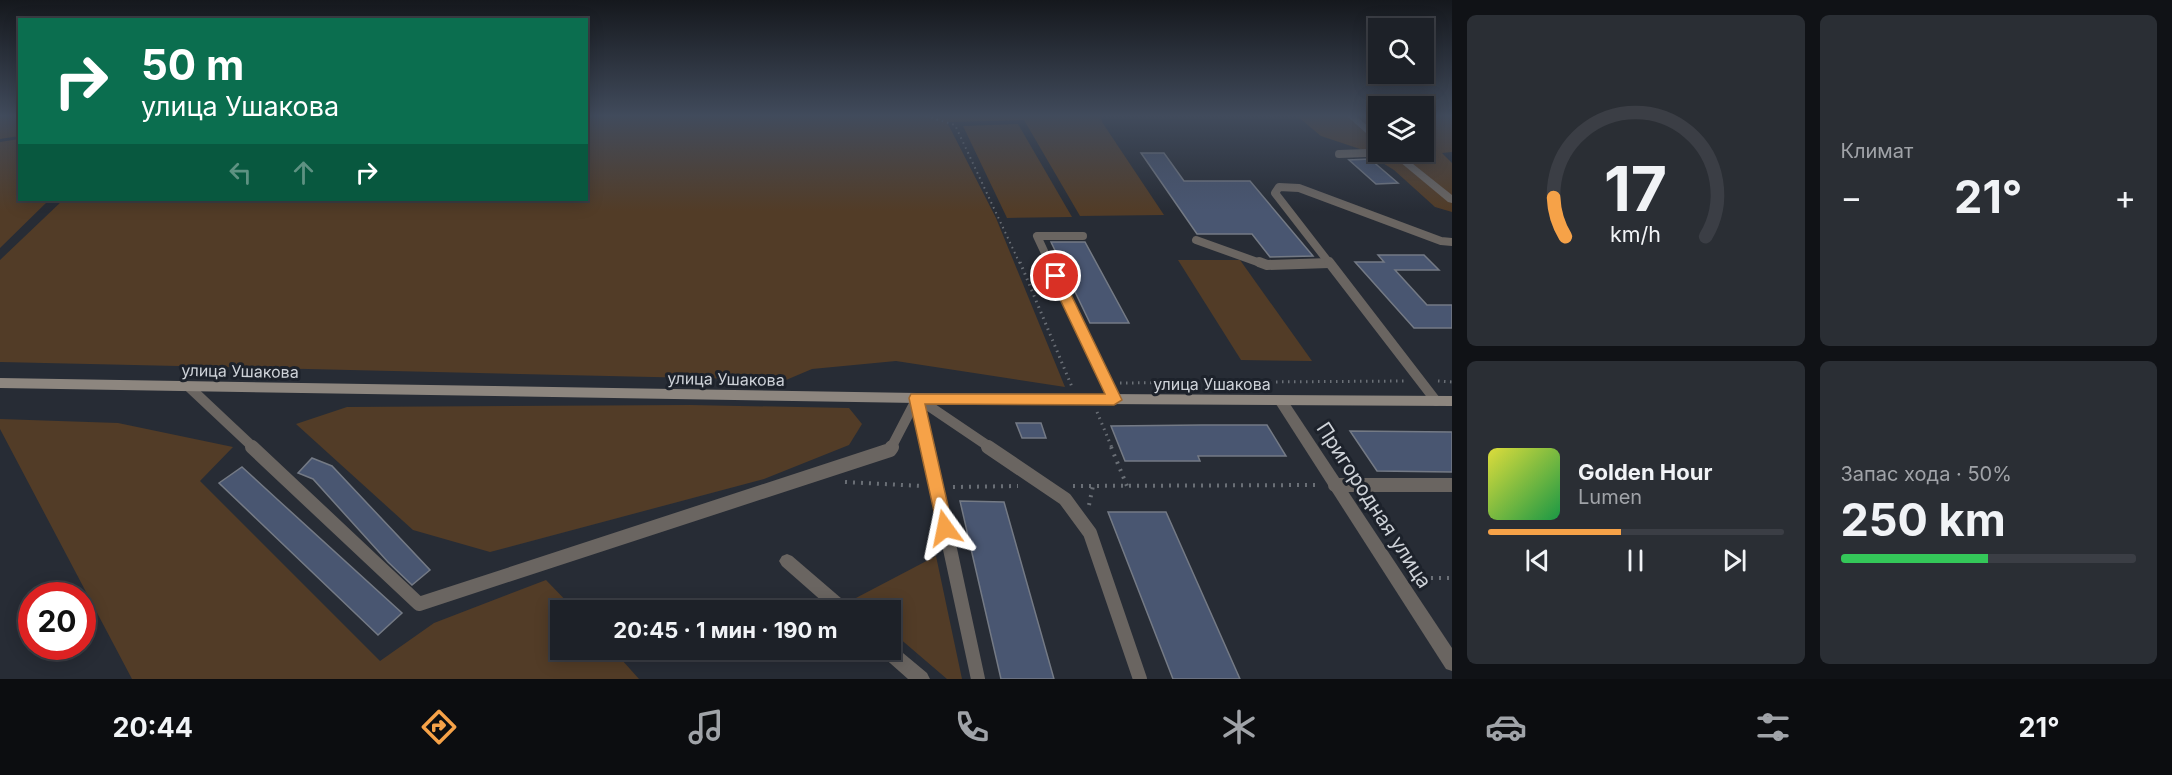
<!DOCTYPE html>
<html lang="ru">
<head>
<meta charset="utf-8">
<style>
  body { margin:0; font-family:Inter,sans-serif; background:#2a2e34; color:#f1f3f6; height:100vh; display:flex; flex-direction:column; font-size:22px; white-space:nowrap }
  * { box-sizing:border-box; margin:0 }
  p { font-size:20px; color:#a0a3a8 }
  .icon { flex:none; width:33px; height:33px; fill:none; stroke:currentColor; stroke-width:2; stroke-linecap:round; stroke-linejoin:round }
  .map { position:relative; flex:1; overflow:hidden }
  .panel { display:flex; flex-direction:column; gap:15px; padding:15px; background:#101216; width:720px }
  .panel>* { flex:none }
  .banner { position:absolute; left:18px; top:18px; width:570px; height:183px; border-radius:0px; box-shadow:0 3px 15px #0003,0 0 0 2px #3b3e45; background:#0b6e4f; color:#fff; overflow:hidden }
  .tools { position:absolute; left:1368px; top:18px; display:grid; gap:12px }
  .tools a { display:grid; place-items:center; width:66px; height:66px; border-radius:0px; background:#1d2128; box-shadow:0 3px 15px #0003,0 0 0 2px #3b3e45; font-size:30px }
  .speed { position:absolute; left:18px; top:582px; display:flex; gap:12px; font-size:30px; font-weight:700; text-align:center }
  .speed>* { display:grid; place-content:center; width:78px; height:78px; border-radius:50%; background:#1d2128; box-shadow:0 3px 15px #0003,0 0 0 2px #3b3e45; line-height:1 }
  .speed .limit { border:9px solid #d22; background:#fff; color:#111 }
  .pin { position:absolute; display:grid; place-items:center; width:51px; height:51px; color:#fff; margin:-26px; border:3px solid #fff; border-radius:50%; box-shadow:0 2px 6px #0007 }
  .me { position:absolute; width:66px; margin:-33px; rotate:348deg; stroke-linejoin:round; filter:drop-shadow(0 0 4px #0008) }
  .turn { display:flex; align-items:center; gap:21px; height:126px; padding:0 24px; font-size:27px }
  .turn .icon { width:78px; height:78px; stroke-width:2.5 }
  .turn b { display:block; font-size:42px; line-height:51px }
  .lanes { display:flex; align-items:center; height:57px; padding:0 24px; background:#0003; justify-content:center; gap:30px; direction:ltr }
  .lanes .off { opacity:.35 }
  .big { font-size:45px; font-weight:700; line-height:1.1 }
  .panel .widget { flex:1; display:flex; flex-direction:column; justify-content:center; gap:9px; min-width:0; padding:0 21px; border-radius:9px; background:#2a2e34 }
  .panel .dial { align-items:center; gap:0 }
  .dial svg { height:156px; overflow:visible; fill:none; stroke:#3b3e45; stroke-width:7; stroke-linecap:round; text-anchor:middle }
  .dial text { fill:#f1f3f6; stroke:none }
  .song { display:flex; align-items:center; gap:18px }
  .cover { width:72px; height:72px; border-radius:9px; background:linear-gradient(135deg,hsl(60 70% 55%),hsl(140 70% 35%)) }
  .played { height:6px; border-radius:3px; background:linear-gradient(90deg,#f6a248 45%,#3b3e45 45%) }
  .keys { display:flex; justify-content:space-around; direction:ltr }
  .heat { display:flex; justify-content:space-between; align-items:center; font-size:33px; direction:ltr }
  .charge { height:9px; border-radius:4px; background:linear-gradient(90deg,#34c759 50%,#3b3e45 0) }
  .panel .tiles { flex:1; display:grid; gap:15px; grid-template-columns:repeat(2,1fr) }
  .trip { position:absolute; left:550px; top:600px; width:351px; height:60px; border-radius:0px; background:#1d2128; box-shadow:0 3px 15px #0003,0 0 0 2px #3b3e45; font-weight:700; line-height:60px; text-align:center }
  .tab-bar { display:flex; height:96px; justify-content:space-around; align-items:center; background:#0c0d10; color:#a0a3a8 }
  .tab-bar .icon { width:42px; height:42px }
  .tab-bar .active { color:#f6a248 }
  .tab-bar b { font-size:27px; color:#f1f3f6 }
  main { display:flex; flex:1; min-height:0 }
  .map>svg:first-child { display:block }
  .green { fill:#523c27 }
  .building { fill:#495671; stroke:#747a85; stroke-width:1.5 }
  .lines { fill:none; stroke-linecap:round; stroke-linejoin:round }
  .path-far2 { stroke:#6a6f76; stroke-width:2; stroke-dasharray:1.5 4; stroke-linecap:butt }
  .path-far1 { stroke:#6a6f76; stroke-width:3; stroke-dasharray:1.5 4.5; stroke-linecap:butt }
  .path { stroke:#6a6f76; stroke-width:4; stroke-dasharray:2 6; stroke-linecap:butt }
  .service-far2 { stroke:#6a6561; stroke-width:8 }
  .service-far1 { stroke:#6a6561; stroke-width:10 }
  .service { stroke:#6a6561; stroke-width:14 }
  .minor { fill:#6a6561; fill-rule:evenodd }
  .tertiary { fill:#6a6561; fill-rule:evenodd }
  .secondary { fill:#8d867f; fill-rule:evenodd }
  .route { fill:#f6a248; stroke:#a0692f; stroke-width:1.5 }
  .labels { text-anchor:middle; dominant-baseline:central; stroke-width:6; stroke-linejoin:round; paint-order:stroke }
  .street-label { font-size:16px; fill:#ced2d8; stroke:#1d222b }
  .near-street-label { font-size:20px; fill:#ced2d8; stroke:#1d222b }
</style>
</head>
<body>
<main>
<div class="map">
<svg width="1452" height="679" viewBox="0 0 1452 679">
  <rect width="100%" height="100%" fill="#272c35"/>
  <g class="green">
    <path d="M0,116h19v20l-19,3z"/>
    <path d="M587,116h514l1,6 62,93 -84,1 -56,-96 -77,2 49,96 69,169 -169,-26 -84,8 -26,11 -786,-18v-102l63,-60h523z"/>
    <path d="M1297,116h81v36h46v-36h28v36l-10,1 10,10v49l-17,-5 -41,-37 -34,-21 -39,-13z"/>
    <path d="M1018,124l54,93 -65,1 -44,-92z"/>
    <path d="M19,139l1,61h29l-49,48v-106z"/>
    <path d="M1178,260h62l72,101 -71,-1z"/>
    <path d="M690,405l159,3 13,16 -13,21 -85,34 -274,73 -77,-22 -117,-106 51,-17z"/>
    <path d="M0,419l118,4 115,24 -33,34 180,180 54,-38 112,-43 29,30h-14v40h52l26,29h-507l-132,-250z"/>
    <path d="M936,556l26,123h-15l-56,-48v-21h-24l-13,-11z"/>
  </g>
  <g class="building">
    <path d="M1141,153h23l20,28h66l63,75 -43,1 -18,-23h-55z"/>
    <path d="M1370,159l28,24 -22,1 -27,-24z"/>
    <path d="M1051,242h34l44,81h-39z"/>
    <path d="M1378,255h46l15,15h-44l32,35h25v23h-38l-59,-66h29z"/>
    <path d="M1016,423h25l5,15h-24z"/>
    <path d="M1202,425h65l19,31h-88l2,5h-75l-14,-35z"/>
    <path d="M1350,431l102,1v40l-75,-1z"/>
    <path d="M312,458l20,8 98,104 -18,15 -24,-23 -75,-83 -15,-6z"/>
    <path d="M242,467l36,33 124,113 -24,22 -159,-152z"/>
    <path d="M960,501l44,1 50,177h-53z"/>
    <path d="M1108,512h58l74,167h-67z"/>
  </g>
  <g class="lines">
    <path class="path-far2" d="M926,116l29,9 65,139"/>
    <g class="path-far1">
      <path d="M1020,262l52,125"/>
      <path d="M1438,381l14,1"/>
      <path d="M1120,383l284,-2"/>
      <path d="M1097,412l15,36"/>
    </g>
    <g class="path">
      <path d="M1111,447l16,39"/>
      <path d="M845,482l77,4"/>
      <path d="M1073,486l245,-1"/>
      <path d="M953,487l65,-1"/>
      <path d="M1089,505l4,-19"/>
      <path d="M1415,578h37"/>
    </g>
    <g class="service-far2">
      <path d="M1339,154l55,-2"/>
      <path d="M1196,240l67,24"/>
      <path d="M1050,264l-13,-28h46"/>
      <path d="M1305,264l24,-1"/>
      <path d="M1330,264l-55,-71 4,-6 20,1 142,53 11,1"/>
    </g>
    <g class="service-far1">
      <path d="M1049,262l65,138"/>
      <path d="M1259,262l8,3 62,-2"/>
      <path d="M1329,262l107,139"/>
      <path d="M189,387l65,61"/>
      <path d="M917,398l74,50"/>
      <path d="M917,398l11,50"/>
      <path d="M891,448l26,-50"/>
    </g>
    <g class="service">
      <path d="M252,447l167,157 471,-154 2,-3"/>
      <path d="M928,447l50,232"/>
      <path d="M988,447l77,52 25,34 50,146"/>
      <path d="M1335,485h117"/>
    </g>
    <g class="minor">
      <path d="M1281,396l5,2 166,250v23l-6,-2 -170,-265 -1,-3 1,-3z"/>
      <path d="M787,554l5,2 57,49 2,5h-19l-50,-44 -3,-5 3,-5z"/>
      <path d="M891,643l36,30 3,6h-22l-26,-23 -2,-6h11z"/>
    </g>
    <g class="tertiary">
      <path d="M1347,116h9l22,19v7l-3,-1z"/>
      <path d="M1388,152h10l54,43v8l-4,-1z"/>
    </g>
    <path class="secondary" d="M0,378l917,15 535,3v10l-535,-3 -917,-15z"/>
  </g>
  <linearGradient id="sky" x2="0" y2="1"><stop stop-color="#15181d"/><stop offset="0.55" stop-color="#414b5c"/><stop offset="1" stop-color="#414b5c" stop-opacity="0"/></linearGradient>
  <rect width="1452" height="211" fill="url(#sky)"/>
  <path class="route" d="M1056,272l6,4 60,124 -8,5 -189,-1 28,124 -2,6 -6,2 -6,-2 -30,-136 2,-4h194l-56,-118z"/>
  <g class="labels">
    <g class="street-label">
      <text transform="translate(240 371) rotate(1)">улица Ушакова</text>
      <text transform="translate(726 379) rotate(1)">улица Ушакова</text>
      <text x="1212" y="384">улица Ушакова</text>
    </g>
    <g class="near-street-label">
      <text transform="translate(1374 505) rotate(57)">Пригородная улица</text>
    </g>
  </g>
</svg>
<div class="tools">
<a><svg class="icon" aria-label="search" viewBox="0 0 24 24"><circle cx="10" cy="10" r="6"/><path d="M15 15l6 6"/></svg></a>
<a><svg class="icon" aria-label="layers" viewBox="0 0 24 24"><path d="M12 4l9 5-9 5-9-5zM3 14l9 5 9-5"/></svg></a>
</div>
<div class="speed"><div class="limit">20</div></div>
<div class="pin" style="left:1056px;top:276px;background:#d93025"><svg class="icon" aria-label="arrive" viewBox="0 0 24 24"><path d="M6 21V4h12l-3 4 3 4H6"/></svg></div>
<svg class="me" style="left:945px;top:528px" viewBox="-20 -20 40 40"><path d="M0-17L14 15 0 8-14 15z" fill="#f6a248" stroke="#fff" stroke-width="4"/></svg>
<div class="trip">20:45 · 1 мин · 190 m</div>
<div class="banner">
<div class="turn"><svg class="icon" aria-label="right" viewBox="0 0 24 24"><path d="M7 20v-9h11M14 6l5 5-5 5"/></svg><div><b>50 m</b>улица Ушакова</div></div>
<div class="lanes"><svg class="icon off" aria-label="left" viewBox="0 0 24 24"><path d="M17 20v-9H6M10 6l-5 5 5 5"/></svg><svg class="icon off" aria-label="ahead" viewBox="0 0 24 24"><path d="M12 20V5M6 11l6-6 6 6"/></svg><svg class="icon" aria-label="right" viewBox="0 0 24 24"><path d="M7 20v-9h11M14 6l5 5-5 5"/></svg></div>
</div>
</div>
<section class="panel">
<div class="tiles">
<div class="widget dial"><svg viewBox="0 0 100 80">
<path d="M14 69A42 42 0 1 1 86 69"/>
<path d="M14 69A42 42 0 0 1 8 49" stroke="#f6a248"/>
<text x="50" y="56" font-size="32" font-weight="700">17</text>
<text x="50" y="72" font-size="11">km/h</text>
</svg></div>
<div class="widget"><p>Климат</p>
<div class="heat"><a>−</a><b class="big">21°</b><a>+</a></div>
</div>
<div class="widget">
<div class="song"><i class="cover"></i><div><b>Golden Hour</b><p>Lumen</p></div></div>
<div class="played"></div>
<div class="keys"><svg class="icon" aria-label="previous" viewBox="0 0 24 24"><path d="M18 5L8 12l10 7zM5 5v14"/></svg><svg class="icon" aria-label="pause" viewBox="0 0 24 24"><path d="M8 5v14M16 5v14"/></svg><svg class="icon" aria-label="next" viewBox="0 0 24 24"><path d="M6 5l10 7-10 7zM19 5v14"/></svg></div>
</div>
<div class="widget"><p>Запас хода · 50%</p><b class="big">250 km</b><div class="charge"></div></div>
</div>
</section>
</main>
<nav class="tab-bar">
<b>20:44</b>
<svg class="icon active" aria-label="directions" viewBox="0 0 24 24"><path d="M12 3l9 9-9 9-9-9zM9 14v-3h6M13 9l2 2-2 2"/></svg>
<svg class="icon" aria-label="music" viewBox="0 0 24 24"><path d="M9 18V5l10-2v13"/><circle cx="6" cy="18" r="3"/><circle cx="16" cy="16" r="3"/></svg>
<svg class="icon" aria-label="phone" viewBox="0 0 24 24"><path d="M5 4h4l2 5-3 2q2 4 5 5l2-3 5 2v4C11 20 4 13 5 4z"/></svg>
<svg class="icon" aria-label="climate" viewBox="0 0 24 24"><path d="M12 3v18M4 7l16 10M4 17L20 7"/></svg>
<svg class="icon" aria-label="car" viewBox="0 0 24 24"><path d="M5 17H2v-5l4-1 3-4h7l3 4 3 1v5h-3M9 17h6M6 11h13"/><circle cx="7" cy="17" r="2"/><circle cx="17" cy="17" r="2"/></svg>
<svg class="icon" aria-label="filters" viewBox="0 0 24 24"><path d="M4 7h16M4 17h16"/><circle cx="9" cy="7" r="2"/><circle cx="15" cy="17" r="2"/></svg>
<b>21°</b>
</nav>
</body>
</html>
